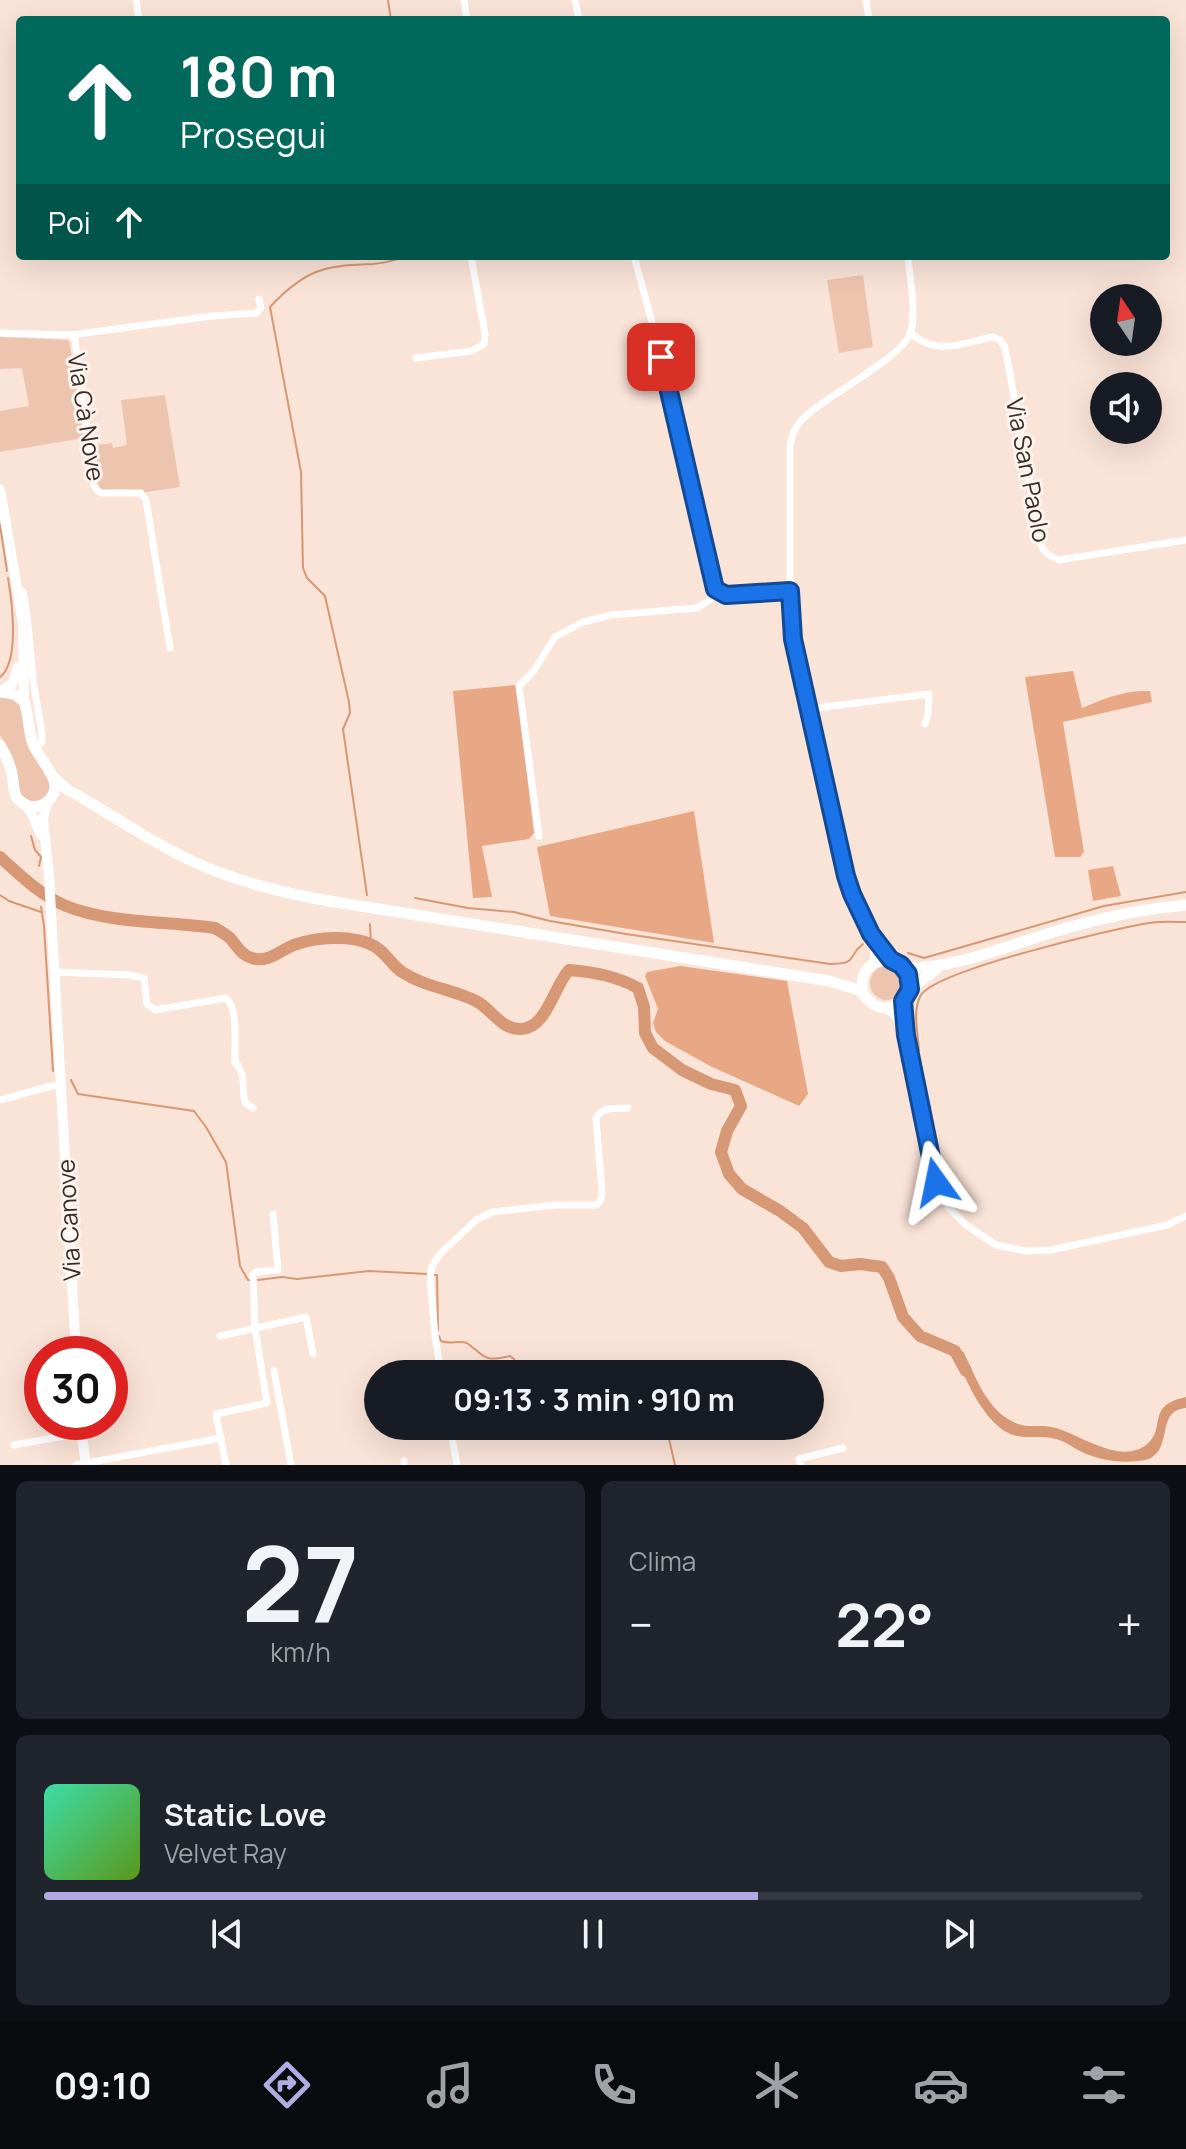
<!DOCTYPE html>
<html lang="it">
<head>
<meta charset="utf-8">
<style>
  body { margin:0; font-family:Manrope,sans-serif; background:#20242c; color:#f1f3f6; height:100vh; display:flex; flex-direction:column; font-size:30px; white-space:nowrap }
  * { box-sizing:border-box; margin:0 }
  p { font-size:26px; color:#9ea1a6 }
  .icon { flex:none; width:44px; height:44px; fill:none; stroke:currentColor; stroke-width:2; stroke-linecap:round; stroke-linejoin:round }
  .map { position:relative; height:1465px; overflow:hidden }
  .details { display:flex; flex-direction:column; gap:16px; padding:16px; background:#0d0f14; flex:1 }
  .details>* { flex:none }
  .hud { position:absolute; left:16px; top:16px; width:1154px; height:244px; border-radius:8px; box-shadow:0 8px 32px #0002; background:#00695c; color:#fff; overflow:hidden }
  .needle { width:52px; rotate:347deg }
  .controls { position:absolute; left:1090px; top:284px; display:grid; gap:16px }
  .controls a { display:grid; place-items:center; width:72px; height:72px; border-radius:50%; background:#171b24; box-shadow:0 8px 32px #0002; font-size:40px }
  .speed { position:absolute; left:24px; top:1336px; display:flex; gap:16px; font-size:40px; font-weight:700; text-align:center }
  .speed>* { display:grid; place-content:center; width:104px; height:104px; border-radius:50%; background:#171b24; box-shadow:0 8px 32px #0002; line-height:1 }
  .speed .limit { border:12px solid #d22; background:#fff; color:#111 }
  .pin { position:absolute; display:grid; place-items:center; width:68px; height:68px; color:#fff; margin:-34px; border-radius:16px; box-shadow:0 4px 12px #0006 }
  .me { position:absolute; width:88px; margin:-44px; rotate:348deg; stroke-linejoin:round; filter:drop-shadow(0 0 6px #0008) }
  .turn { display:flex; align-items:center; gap:28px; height:168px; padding:0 32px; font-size:36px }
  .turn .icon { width:104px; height:104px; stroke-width:2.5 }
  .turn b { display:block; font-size:56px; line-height:68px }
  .then { display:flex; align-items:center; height:76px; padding:0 32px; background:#0003; gap:16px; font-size:30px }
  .big { font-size:60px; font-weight:700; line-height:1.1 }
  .details .tile { flex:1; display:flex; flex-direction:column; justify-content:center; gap:12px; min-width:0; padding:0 28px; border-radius:12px; background:#20242c }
  .details .dial { align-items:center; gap:0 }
  .dial b { font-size:104px; line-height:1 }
  .song { display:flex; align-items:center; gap:24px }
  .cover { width:96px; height:96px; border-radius:12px; background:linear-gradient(135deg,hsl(160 70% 55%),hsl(90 70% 35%)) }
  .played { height:8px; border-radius:4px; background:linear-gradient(90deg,#b2aae2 65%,#363941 65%) }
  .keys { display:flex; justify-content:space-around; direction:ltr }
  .heat { display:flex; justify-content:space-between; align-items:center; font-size:44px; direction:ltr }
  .details .tiles { flex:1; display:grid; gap:16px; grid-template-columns:1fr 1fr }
  .tile:last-child { grid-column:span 2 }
  .trip { position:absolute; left:364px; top:1360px; width:460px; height:80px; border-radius:40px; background:#171b24; box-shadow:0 8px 32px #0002; font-weight:700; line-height:80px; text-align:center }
  .tabs { display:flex; height:128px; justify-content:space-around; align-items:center; background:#090b0e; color:#9ea1a6 }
  .tabs .icon { width:56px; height:56px }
  .tabs .current { color:#b2aae2 }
  .tabs b { font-size:36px; color:#f1f3f6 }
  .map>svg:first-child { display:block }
  .green { fill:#edc5af }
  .forest { fill:#e9a885 }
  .water { fill:#d79875 }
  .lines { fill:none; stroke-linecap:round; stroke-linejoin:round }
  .stream { stroke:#d79875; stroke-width:2 }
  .river { stroke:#d79875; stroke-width:12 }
  .street { stroke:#fff; stroke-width:7 }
  .secondary { stroke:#fff; stroke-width:10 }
  .primary { stroke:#fff; stroke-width:11 }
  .route-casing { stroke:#114b97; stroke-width:20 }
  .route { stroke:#1a73e8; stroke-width:14 }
  .labels { text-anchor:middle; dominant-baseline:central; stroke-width:6; stroke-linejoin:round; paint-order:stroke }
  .street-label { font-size:24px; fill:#362d28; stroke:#fdf3ef }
</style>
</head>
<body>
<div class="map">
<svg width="1186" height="1465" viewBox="0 0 1186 1465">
  <rect width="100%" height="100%" fill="#fae3d7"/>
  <g class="green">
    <path d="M863,275l10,72 -34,6 -12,-73z"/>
    <path d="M0,337l69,3 15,98 -84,14v-41l29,-5 -7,-38 -22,1z"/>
    <path d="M165,395l15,92 -39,6 -44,-3 -8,-44 23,-3 1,5 14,-3 -6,-45z"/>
    <path d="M0,697h9l11,8c4,12 3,26 7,38 6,18 21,29 24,47 -8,10 -19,17 -30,4l-8,-37 -13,-22z"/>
    <circle cx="887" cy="983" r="17"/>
  </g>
  <g class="forest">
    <path d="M1073,671l9,37c23,-10 43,-18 68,-17l2,11 -89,20 21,130 -4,5h-25l-30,-180z"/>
    <path d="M516,685l18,148 -5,6 -47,7 10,51 -19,1 -20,-207z"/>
    <path d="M694,811l20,132 -164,-27 -13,-69z"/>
    <path d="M1113,866l8,30 -28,5 -5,-31z"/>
    <path d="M680,966l107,15 21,113 -9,12 -89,-40 -45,-25 -9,-9 -3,-9 5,-14 -13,-33 2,-4z"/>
  </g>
  <path class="water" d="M963,1351c11,22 19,46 38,63 25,20 34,7 58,15 24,8 62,35 87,16 22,-17 -2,-39 40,-48v11c-2,0 -10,2 -12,4 -13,9 -5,38 -25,47 -22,6 -51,2 -71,-9 -7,-4 -14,-9 -22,-11 -23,-6 -38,5 -58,-13 -21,-19 -29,-42 -42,-67z"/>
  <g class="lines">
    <g class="stream">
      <path d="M388,0l3,20"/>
      <path d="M0,525l7,46"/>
      <path d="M0,677c20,-15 12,-76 8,-99"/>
      <path d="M31,836l4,14 6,7 -2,9"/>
      <path d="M0,895l9,6 32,11"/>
      <path d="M367,895l-24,-166 7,-16 -1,-11 -24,-106 -18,-18 -4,-10 -2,-96 -31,-165c12,-13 29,-28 46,-35 17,-7 38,-7 57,-8 13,-1 25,-5 38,-8"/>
      <path d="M415,898l53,10 46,4 36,9 76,13 204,30c29,0 16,-7 33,-20"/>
      <path d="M41,907l3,19 9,145"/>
      <path d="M370,924l1,20"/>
      <path d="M908,953l16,5 7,-2 173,-50 82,-14"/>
      <path d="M915,1054l4,-4c-1,-17 -7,-40 2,-55 17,-25 191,-66 228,-72 12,-2 25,-1 37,-1"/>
      <path d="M71,1080l7,14 116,17 12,16 20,35 14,104 8,14h3"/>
      <path d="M434,1275h3l1,55"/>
      <path d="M258,1280l24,-3 15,2 72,-8 59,3"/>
      <path d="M439,1336l2,5c8,4 16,-1 26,2 20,15 16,19 43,13l4,3 8,15"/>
      <path d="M666,1426l9,39"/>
    </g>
    <path class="river" d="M0,857c20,18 40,38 66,49 45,18 101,15 149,22 5,3 10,6 15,10 7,8 11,17 22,20 17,6 30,-10 45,-14 21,-7 53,-9 73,0 14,5 20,20 32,28 23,15 49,17 74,29 16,8 25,29 45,28 26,-1 33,-43 48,-59 25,2 47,6 69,18l6,19 1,26 8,15 29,22 29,14 24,6 6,16 -14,25 -6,21 8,22 13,15 38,22 23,17 26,34 12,4 19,-2 22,3 7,11 14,39 17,19 35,15 11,20"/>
    <g class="street">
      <path d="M136,0l3,20"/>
      <path d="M464,0l3,20"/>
      <path d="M575,0l4,20"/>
      <path d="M866,0l3,20"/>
      <path d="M0,333l71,2 141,-19 44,-3 5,-5 -2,-9"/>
      <path d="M910,333c28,23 50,11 83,4l7,3 5,7 32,176c4,19 1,30 22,37l127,-20"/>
      <path d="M71,335l4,5 19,145 3,5 4,3h40l5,7 24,148"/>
      <path d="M416,358l56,-7 12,-7 1,-10 -14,-78"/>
      <path d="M715,589l11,6 64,-4"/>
      <path d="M23,591c6,29 7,58 10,88 2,21 9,41 9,63l-8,4"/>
      <path d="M809,709l120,-15 -1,20 -3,10"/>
      <path d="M539,836l-20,-150 14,-14 22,-35 28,-15 28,-7 86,-7 14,-9 4,-10 -46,-204 -35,-129"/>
      <path d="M871,936l3,19 -2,10"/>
      <path d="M891,960l-20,-26 -19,-40 -6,-18 -53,-237 -3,-48v-146c2,-8 4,-17 10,-23 21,-25 104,-63 111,-91 5,-23 -1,-51 -3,-75"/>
      <path d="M54,972l76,3 14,3 3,26 8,6 71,-12c13,12 8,46 9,64 12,12 6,26 10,41l8,5"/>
      <path d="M903,1001l3,34 30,147 12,25 18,18 30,20 30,6 25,-1 116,-25 19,-9"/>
      <path d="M883,1008c12,5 15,14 22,25"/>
      <path d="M0,1100l51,-14h9"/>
      <path d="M220,1336l86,-19 7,37"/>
      <path d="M274,1371l17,94"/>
      <path d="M441,1374l-6,-38 -5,-58 2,-12 7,-11 37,-35 16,-8 63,-7h42l4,-6 1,-7 -6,-73c5,-13 19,-10 32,-11"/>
      <path d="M450,1426l7,39"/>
      <path d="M14,1445l67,-12"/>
      <path d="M404,1461v4"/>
      <path d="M76,1465l145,-27"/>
      <path d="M226,1465l-10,-51 51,-11 -12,-75 -2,-53 3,-3 22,-2 -5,-56"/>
      <path d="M801,1465l-2,-6 44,-11"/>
    </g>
    <g class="secondary">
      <path d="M0,489l23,134 1,78"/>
      <path d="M2,691l11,-8 5,-16"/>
      <path d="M47,802l-4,16 6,58 27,478"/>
      <path d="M25,804l5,7 11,24"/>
      <path d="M80,1422l6,43"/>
    </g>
    <g class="primary">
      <path d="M0,692l14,2 10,7c5,14 4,29 9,43 6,16 33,38 17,55 -4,5 -11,8 -17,8 -6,-1 -12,-4 -16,-9 -5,-7 -3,-16 -5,-24 -2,-11 -7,-20 -12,-29"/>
      <path d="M54,778l14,12c42,23 80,51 124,71 45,21 95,33 143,41l494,79 30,9 8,9"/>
      <circle cx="886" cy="984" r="24"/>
      <path d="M904,968c49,1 97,-20 143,-34 45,-14 93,-25 139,-29"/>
      <path d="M910,989l28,-21"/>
    </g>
  </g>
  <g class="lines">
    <defs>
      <path id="route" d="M661,357l54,232 11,6 64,-4 3,48 53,237 6,18 19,40 20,26 10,5 7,9 2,15 -7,12 3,34 30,147"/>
    </defs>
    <use href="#route" class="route-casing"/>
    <use href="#route" class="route"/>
  </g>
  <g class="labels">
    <g class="street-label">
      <text transform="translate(87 417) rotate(81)">Via Cà Nove</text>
      <text transform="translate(1029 470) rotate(79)">Via San Paolo</text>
      <text transform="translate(68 1220) rotate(-93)">Via Canove</text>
    </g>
  </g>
</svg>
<div class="controls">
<a><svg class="needle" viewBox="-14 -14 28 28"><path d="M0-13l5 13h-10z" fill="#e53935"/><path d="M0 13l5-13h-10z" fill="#9ea1a6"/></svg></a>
<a><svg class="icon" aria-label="sound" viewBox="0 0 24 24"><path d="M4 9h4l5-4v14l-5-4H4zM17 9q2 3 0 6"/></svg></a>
</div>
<div class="speed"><div class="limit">30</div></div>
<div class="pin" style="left:661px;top:357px;background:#d93025"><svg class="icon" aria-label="arrive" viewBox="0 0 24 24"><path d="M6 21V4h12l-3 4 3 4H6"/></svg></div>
<svg class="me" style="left:936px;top:1182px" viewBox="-20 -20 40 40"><path d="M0-17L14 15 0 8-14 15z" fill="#1a73e8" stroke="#fff" stroke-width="4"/></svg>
<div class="trip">09:13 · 3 min · 910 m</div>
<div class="hud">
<div class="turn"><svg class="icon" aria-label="ahead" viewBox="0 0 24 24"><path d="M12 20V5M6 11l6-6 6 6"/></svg><div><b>180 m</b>Prosegui</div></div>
<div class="then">Poi<svg class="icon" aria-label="ahead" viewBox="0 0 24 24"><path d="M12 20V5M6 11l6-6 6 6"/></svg></div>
</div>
</div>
<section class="details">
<div class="tiles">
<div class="tile dial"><b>27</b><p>km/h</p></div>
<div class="tile"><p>Clima</p>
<div class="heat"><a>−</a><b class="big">22°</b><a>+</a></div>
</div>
<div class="tile">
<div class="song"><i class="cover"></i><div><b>Static Love</b><p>Velvet Ray</p></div></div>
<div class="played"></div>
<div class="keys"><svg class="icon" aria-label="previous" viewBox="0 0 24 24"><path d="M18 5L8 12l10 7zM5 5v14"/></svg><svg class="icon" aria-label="pause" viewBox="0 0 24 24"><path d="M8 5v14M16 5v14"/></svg><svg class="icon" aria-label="next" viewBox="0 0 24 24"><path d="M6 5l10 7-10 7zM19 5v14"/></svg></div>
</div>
</div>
</section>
<nav class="tabs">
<b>09:10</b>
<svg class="icon current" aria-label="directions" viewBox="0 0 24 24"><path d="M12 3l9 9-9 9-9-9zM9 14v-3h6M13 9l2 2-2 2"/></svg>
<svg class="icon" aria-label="music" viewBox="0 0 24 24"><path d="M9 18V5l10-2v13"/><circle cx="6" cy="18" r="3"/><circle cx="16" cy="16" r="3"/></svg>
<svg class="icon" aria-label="phone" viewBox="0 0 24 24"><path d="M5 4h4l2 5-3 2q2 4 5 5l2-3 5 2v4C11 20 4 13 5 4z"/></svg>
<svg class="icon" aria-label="climate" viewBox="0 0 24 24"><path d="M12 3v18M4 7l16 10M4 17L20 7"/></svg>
<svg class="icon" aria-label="car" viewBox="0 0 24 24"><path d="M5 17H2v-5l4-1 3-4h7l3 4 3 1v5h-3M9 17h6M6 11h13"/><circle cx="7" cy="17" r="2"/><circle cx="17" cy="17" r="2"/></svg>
<svg class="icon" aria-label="filters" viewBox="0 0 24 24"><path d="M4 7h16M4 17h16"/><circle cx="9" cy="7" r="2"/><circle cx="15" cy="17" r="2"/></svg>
</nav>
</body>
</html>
